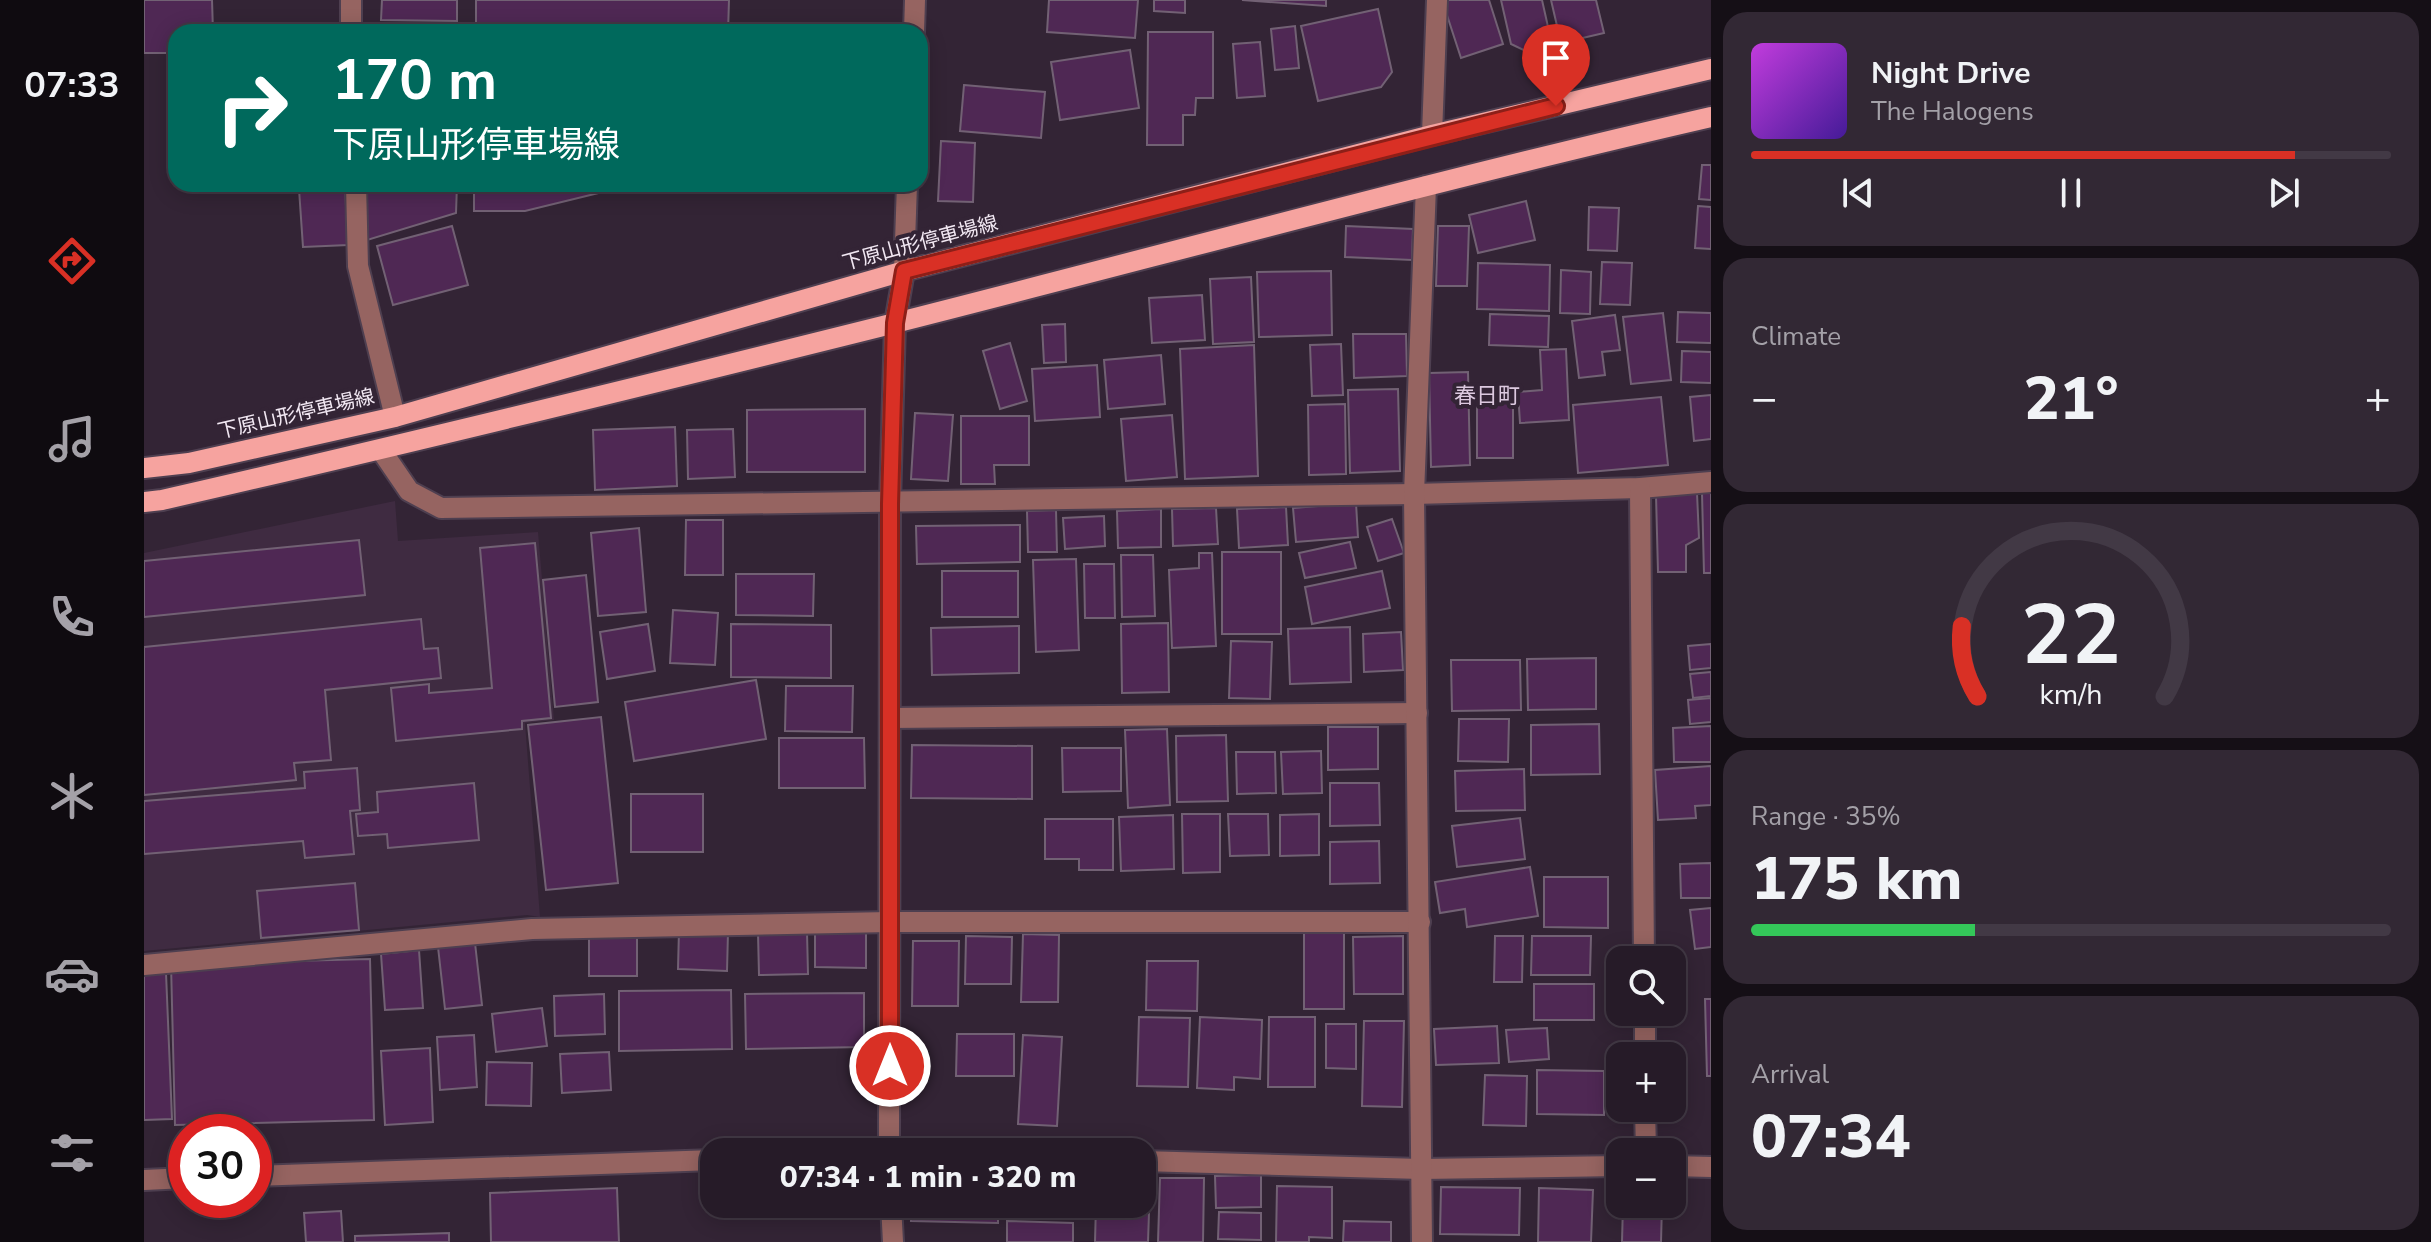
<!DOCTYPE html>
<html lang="en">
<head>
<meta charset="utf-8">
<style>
  body { margin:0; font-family:"Nunito Sans","Noto Sans JP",sans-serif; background:#322834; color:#f1f3f6; height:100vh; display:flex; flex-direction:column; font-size:30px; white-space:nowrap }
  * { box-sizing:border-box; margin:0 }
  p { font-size:26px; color:#a4a1a8 }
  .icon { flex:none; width:44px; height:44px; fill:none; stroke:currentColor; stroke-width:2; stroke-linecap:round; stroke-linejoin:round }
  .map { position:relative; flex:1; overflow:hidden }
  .sheet { display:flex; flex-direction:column; gap:12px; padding:12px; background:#150f16; width:720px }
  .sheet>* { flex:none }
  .top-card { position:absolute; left:24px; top:24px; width:760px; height:168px; border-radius:24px; box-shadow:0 4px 20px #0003,0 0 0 2px #423945; background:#00695c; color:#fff; overflow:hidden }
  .fabs { position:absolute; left:1462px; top:946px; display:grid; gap:16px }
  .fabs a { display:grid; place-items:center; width:80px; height:80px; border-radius:16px; background:#261b28; box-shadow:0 4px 20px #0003,0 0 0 2px #423945; font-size:40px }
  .speed { position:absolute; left:24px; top:1114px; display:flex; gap:16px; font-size:40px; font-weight:700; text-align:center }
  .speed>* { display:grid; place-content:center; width:104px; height:104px; border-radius:50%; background:#261b28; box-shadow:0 4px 20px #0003,0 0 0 2px #423945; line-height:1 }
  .speed .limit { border:12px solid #d22; background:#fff; color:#111 }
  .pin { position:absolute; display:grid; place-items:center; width:68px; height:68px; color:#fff; margin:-82px -34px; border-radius:50% 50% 50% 0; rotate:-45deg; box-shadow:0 0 8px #0007 }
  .pin .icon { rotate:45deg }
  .me { position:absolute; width:88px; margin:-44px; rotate:0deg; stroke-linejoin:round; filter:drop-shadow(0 0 6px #0008) }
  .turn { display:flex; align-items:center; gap:28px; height:168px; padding:0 32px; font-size:36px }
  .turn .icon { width:104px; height:104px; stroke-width:2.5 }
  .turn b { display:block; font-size:56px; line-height:68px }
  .big { font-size:60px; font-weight:800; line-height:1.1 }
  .sheet .card { flex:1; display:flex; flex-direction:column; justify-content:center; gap:12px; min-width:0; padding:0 28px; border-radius:24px; background:#322834 }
  .sheet .dial { align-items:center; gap:0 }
  .dial svg { height:208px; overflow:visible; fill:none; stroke:#423945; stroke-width:7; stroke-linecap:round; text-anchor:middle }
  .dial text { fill:#f1f3f6; stroke:none }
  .song { display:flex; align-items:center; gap:24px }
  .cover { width:96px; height:96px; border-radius:12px; background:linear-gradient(135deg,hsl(290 70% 55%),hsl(260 70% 35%)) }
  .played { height:8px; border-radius:4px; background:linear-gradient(90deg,#d93025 85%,#423945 85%) }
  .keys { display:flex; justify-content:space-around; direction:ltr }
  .heat { display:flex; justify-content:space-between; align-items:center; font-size:44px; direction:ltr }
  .charge { height:12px; border-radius:6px; background:linear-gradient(90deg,#34c759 35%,#423945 0) }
  .trip { position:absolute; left:556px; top:1138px; width:456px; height:80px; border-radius:24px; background:#261b28; box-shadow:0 4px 20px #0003,0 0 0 2px #423945; font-weight:800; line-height:80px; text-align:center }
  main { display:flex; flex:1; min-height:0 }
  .tabs { display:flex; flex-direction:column; width:144px; justify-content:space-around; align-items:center; background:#0f0b10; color:#a4a1a8 }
  .tabs .icon { width:56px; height:56px }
  .tabs .current { color:#d93025 }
  .tabs b { font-size:36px; color:#f1f3f6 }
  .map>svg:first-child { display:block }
  .built { fill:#3f2b41 }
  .building { fill:#4f2854; stroke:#726174; stroke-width:2 }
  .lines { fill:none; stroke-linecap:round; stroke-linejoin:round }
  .minor-casing { stroke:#4e3f50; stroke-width:24 }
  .major-casing { stroke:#4e3f50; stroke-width:24 }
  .minor { stroke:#966461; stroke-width:20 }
  .major { stroke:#f6a39f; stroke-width:20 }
  .route-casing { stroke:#8d1f18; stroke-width:20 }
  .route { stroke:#d93025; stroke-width:14 }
  .labels { text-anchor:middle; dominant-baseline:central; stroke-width:8; stroke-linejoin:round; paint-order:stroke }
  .street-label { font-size:20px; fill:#f2e8f3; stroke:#332435 }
  .neighbourhood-label { font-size:22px; fill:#dcc9df; stroke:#332435 }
</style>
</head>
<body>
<main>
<nav class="tabs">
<b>07:33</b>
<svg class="icon current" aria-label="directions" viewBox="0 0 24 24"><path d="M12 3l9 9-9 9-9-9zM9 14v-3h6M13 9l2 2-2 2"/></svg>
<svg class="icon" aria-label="music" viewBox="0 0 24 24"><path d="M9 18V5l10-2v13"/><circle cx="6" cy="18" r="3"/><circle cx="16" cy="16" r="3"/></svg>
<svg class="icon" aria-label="phone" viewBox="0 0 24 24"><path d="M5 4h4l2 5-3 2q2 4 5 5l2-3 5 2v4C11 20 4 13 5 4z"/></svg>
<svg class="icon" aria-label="climate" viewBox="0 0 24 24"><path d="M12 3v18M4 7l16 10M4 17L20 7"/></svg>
<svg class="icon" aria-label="car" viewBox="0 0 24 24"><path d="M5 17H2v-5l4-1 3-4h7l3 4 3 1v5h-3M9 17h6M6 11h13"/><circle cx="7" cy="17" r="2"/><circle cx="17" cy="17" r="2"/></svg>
<svg class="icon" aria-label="filters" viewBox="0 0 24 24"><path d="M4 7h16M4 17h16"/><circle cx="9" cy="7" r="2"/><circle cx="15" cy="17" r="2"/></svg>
</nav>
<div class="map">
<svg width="1567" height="1242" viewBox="0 0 1567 1242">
  <rect width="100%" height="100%" fill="#332435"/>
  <path class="built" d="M251,501l3,40 140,-9 16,188 -29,3 15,194 -13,-2 -383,36v-398z"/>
  <g class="building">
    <path d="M0,0h68l1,32h-37v21h-32z"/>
    <path d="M238,0h75v21l-76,-1z"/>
    <path d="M332,0h253l-1,32h-252z"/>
    <path d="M905,0h89l-3,38 -88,-6z"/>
    <path d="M1010,0h31v13l-31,-2z"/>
    <path d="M1098,0h84v6z"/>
    <path d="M1298,0h47l14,44 -42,14z"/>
    <path d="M1357,0h41l11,49 -21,5 -21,-10z"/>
    <path d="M1407,0h45l8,33 -43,10z"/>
    <path d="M1234,9l14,63 -11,15 -63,14 -17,-75z"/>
    <path d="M192,23v9h-77v-8z"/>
    <path d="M1151,26l4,42 -24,2 -4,-41z"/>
    <path d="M243,27l68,2v3h-68z"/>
    <path d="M1004,32h65v66h-17l-1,17h-12v30h-36z"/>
    <path d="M1116,42l5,54 -28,2 -4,-54z"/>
    <path d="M986,50l9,58 -79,12 -9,-58z"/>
    <path d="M820,85l81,7 -4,46 -81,-7z"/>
    <path d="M797,141l34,2 -2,59 -35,-1z"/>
    <path d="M1558,165h9v35l-12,-1z"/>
    <path d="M221,184h92l-1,29 -92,28z"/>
    <path d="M330,184h253v4h-108l-94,23h-51z"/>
    <path d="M201,186l3,59 -45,2 -4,-58z"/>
    <path d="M1382,201l9,39 -57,13 -9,-38z"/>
    <path d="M1554,206l13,1v42l-16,-1z"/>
    <path d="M1445,207l30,1 -2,43 -29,-1z"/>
    <path d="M308,226l16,59 -75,20 -16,-59z"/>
    <path d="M1202,226l67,3 -1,31 -67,-3z"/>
    <path d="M1294,226h31l-2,60h-31z"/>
    <path d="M1458,262l30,1 -2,42 -30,-1z"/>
    <path d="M1334,263l72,2 -1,46 -72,-2z"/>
    <path d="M1417,270l30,2 -1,42 -30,-1z"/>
    <path d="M1187,271l1,64 -73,2 -2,-65z"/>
    <path d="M1107,277l3,65 -41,2 -3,-65z"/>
    <path d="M1058,295l3,45 -53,3 -3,-45z"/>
    <path d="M1534,312l33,1v30l-34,-1z"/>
    <path d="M1519,313l8,67 -40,4 -8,-67z"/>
    <path d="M1346,314l59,2 -1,31 -59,-2z"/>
    <path d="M1471,315l5,35 -18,2 3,23 -26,3 -7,-57z"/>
    <path d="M921,324l1,38 -22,1 -2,-38z"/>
    <path d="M1209,334h53l1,42 -53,2z"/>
    <path d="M866,343l17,58 -27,8 -17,-58z"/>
    <path d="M1197,344l2,51 -31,1 -2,-51z"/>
    <path d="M1110,345l4,131 -73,3 -5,-130z"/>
    <path d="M1422,349l3,71 -49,3 -2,-31 24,-2 -2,-40z"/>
    <path d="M1538,351l29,1v31l-30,-1z"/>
    <path d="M1017,355l4,49 -57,5 -4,-49z"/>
    <path d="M953,365l3,52 -65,4 -3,-52z"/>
    <path d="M1324,372l2,93 -39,2 -2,-94z"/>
    <path d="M1254,389l2,82 -50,2 -2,-83z"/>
    <path d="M1567,395v44l-17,2 -4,-44z"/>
    <path d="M1517,397l7,68 -90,8 -5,-68z"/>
    <rect x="1333" y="399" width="36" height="59"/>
    <path d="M1201,404l1,70 -37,1 -1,-70z"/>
    <path d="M721,409v63h-118v-62z"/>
    <path d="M771,413l38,2 -5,66 -37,-2z"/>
    <path d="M1028,415l5,62 -51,4 -5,-62z"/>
    <path d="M817,416h68v49h-35l1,19h-34z"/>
    <path d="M531,427l2,59 -82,4 -2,-60z"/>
    <path d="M589,429l2,48 -47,2 -1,-49z"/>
    <path d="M1553,493l2,45 -13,7v27h-28l-2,-77z"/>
    <path d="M1558,493h9v80h-7z"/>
    <path d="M1212,503l2,34 -62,5 -3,-34z"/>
    <path d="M1142,507l2,38 -49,3 -2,-39z"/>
    <path d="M1072,508l2,36 -45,2 -1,-37z"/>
    <path d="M1017,509v38l-43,1 -1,-37z"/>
    <path d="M912,510l1,42h-29l-1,-41z"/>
    <path d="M960,516l1,30 -40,3 -2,-31z"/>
    <path d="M1248,519l12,34 -26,8 -11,-34z"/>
    <path d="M542,520h37v55h-38z"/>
    <path d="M876,525v37l-103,2 -1,-38z"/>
    <path d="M495,528l7,84 -48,4 -7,-83z"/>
    <path d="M215,540l6,55 -221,22v-56z"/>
    <path d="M1206,542l6,26 -51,10 -6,-25z"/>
    <path d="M391,543l16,175 -29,3v8l-126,12 -5,-53 38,-4v9l63,-5 -12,-140z"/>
    <rect x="1078" y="552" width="59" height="82"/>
    <path d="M1055,553h13l4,93 -44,2 -3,-78 30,-2z"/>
    <path d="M977,555h32l2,61 -33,1z"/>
    <path d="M932,559l3,91 -43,2 -3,-92z"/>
    <path d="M940,564h30l1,54h-30z"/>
    <rect x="798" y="571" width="76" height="46"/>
    <path d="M1238,571l8,37 -78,16 -7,-37z"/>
    <path d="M592,574h78l-1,42 -77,-1z"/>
    <path d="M442,575l12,127 -43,5 -12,-127z"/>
    <path d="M529,610l45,3 -3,52 -45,-2z"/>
    <path d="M277,619l3,30 14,-1 3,30 -116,12 6,70 -37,3 2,17 -152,15v-148z"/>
    <path d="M1024,623l1,69 -47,1 -1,-69z"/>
    <path d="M504,624l7,47 -48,8 -7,-47z"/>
    <path d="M587,624l100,1v53l-100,-1z"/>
    <path d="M875,626v47l-87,2 -1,-47z"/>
    <path d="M1206,627l1,55 -61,2 -2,-55z"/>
    <path d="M1257,632l2,38 -39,2 -1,-38z"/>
    <path d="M1087,641l41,1 -2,57 -41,-1z"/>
    <path d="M1567,644v24l-21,2 -2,-24z"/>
    <path d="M1452,658v51l-68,1 -1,-51z"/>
    <path d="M1307,660h69l1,50 -69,1z"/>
    <path d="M1567,672v24l-18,2 -3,-24z"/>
    <path d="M612,680l10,59 -132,22 -9,-59z"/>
    <path d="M642,686h67l-1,46 -67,-1z"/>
    <path d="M1567,698v24l-21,2 -2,-24z"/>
    <path d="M457,717l17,166 -72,7 -18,-165z"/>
    <path d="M1315,719h50l-1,43 -50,-1z"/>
    <path d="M1455,724l1,50 -69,1v-50z"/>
    <path d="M1567,726v36h-37l-1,-34z"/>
    <path d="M1184,727h50v42l-50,1z"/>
    <path d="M1023,729l3,76 -42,3 -3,-78z"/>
    <path d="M1082,735l2,66 -51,1 -1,-66z"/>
    <path d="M635,738h85l1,50h-86z"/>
    <path d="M768,745l120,1v53l-121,-1z"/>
    <path d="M918,748h59v43l-58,1z"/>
    <path d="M1177,751l1,42 -39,1 -2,-42z"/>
    <path d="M1092,752h39l1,41 -39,1z"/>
    <path d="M1567,766v39l-16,1 1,12 -38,2 -3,-50z"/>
    <path d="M213,768l3,42 -10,1 4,43 -49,4 -2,-17 -159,13v-53l161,-13 -1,-16z"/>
    <path d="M1380,769l1,41 -69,1 -1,-40z"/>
    <path d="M330,783l5,57 -91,8 -1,-14 -29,2 -2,-22 22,-2 -1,-20z"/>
    <path d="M1186,783h49l1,42 -50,1z"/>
    <rect x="487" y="794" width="72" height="58"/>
    <path d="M1038,814h38v58l-37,1z"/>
    <path d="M1084,814h40l1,41 -39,1z"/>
    <path d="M1175,814v41l-39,1v-41z"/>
    <path d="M1029,815l1,54 -53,2 -2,-54z"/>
    <path d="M1376,818l5,41 -68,8 -5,-41z"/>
    <path d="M901,819h68v51h-34v-11h-34z"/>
    <path d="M1235,841l1,42 -50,1v-42z"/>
    <path d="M1567,863v35h-30l-1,-34z"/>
    <path d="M1386,867l8,49 -71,11 -2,-18 -25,4 -5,-31z"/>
    <path d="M1400,877h64v51l-64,-1z"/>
    <path d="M211,883l4,47 -98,8 -4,-47z"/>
    <path d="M1567,908v39l-16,2 -5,-39z"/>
    <path d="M535,930l49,2 -1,39 -49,-2z"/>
    <path d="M663,932l1,42 -49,1 -1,-42z"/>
    <path d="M671,932h51v36l-51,-1z"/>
    <path d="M445,933l48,1v42h-48z"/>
    <rect x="1160" y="933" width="40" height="76"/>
    <path d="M879,934l36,1 -1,67h-37z"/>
    <path d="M822,936l46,1 -1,47h-46z"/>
    <path d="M1259,936v58h-49l-1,-57z"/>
    <path d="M1351,936h28l-1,46h-28z"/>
    <path d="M1388,936h59l-1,39h-59z"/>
    <path d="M769,941h46l-1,65h-46z"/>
    <path d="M331,943l7,62 -37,4 -7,-62z"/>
    <path d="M275,950l4,58 -38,2 -4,-56z"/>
    <path d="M226,959l4,161 -199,5 -4,-161z"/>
    <path d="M1003,961h51l-1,50 -51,-1z"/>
    <path d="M22,973l6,146 -28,1v-146z"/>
    <rect x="1390" y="984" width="60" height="36"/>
    <path d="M587,990l1,59 -113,2v-60z"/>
    <path d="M720,993v54l-118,2 -1,-55z"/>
    <path d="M460,994l1,40 -50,2 -1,-40z"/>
    <path d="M1561,999h6v77h-4z"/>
    <path d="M398,1008l5,38 -51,6 -4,-38z"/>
    <path d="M995,1017l51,1 -2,69 -51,-1z"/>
    <path d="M1056,1017l62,3 -2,59 -26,-2v13l-37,-2z"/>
    <path d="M1125,1017h46v70h-47z"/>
    <path d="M1220,1021h40l-2,86 -40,-1z"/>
    <path d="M1182,1024h30v45l-30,-1z"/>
    <path d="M1353,1026l2,37 -63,2 -2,-36z"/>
    <path d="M1403,1028l2,31 -40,3 -3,-32z"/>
    <path d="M813,1034h57v42h-58z"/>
    <path d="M330,1035l3,52 -37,3 -3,-53z"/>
    <path d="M879,1035l39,2 -5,89 -39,-2z"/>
    <path d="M286,1048l3,74 -48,3 -4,-74z"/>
    <path d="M465,1052l2,38 -49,3 -2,-39z"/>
    <path d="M343,1062l45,1 -1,43 -45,-1z"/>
    <path d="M1393,1070l67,1v44l-67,-1z"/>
    <path d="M1341,1075l42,1 -1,50 -43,-1z"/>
    <path d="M1117,1175v32l-45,1 -1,-32z"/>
    <path d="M1016,1178h44l-1,64h-45z"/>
    <path d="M998,1183h8l-2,59h-53l1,-38h46z"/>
    <path d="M1133,1186l55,1v51l-23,-1v5h-33z"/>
    <path d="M1297,1187l79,1 -1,47 -79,-1z"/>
    <path d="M473,1188l2,54h-128l-1,-49z"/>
    <path d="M1395,1188l54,2 -2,52h-53z"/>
    <path d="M768,1204h86v19l-87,-2z"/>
    <path d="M865,1204h62v9l-62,-2z"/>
    <path d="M1479,1204h39l-1,38h-39z"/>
    <path d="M197,1211l2,31h-37l-2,-29z"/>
    <path d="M1075,1212l42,1v27l-43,-1z"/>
    <path d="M863,1221l66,2v19h-66z"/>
    <path d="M1200,1221l47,1v20h-48z"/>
    <path d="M305,1233v9h-94v-6z"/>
  </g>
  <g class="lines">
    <defs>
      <g id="minor">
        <path d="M207,0v32"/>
        <path d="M770,32l1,-32"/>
        <path d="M1288,135l5,-135"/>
        <path d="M212,184l2,82 37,151"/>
        <path d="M237,450l28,41 32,17 973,-14 226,-6 71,-6"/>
        <path d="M1496,488l4,472"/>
        <path d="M747,718l526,-5"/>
        <path d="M0,965l388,-36 358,-7h530"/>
        <path d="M1501,1012v44"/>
        <path d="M1501,1108l1,44"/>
        <path d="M745,1152l1,-648 5,-181 9,-52 3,-87"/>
        <path d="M998,1161l279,8 199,-3"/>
        <path d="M1528,1166l39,1"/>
        <path d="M110,1176l460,-16"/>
        <path d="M0,1180l42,-2"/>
        <path d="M747,1204l2,38"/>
        <path d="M1278,1242l-8,-748 12,-308"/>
      </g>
      <g id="major">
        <path d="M0,468l45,-5 206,-46 509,-146 528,-136 279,-66"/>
        <path d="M0,502l18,-2c245,-56 489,-116 733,-177 272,-69 542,-143 816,-206"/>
      </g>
    </defs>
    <use href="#minor" class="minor-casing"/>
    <use href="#major" class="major-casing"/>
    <use href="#minor" class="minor"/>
    <use href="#major" class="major"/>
  </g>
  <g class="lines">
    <defs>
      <path id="route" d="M746,1066v-562l5,-181 9,-52 652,-165"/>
    </defs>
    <use href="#route" class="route-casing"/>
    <use href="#route" class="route"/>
  </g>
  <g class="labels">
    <g class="street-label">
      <text transform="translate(776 243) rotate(-15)">下原山形停車場線</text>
      <text transform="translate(152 414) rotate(-13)">下原山形停車場線</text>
    </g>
    <g class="neighbourhood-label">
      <text x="1343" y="396">春日町</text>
    </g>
  </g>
</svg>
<div class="fabs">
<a><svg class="icon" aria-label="search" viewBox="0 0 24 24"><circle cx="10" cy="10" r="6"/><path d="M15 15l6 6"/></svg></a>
<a>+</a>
<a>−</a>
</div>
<div class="speed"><div class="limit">30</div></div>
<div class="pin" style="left:1412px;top:106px;background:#d93025"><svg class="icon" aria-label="arrive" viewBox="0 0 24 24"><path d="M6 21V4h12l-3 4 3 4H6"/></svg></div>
<svg class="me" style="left:746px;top:1066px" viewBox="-20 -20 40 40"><circle r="17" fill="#d93025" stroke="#fff" stroke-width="3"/><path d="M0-11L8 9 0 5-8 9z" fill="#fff"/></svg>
<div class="trip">07:34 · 1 min · 320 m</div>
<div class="top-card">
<div class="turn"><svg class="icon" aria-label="right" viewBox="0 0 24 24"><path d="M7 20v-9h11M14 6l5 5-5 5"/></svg><div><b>170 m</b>下原山形停車場線</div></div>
</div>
</div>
<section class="sheet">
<div class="card">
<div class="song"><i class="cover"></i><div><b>Night Drive</b><p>The Halogens</p></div></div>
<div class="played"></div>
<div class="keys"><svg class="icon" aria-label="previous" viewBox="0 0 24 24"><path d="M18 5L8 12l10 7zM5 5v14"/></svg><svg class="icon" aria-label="pause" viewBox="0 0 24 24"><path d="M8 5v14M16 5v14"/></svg><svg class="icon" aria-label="next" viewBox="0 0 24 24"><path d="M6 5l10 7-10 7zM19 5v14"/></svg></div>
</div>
<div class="card"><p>Climate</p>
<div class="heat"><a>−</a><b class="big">21°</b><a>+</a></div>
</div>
<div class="card dial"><svg viewBox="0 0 100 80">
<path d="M14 69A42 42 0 1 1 86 69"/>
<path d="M14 69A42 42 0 0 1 8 42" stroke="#d93025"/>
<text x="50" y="56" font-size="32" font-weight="700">22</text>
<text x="50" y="72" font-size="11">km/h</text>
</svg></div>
<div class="card"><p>Range · 35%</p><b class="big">175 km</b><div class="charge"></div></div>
<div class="card"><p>Arrival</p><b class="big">07:34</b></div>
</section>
</main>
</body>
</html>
